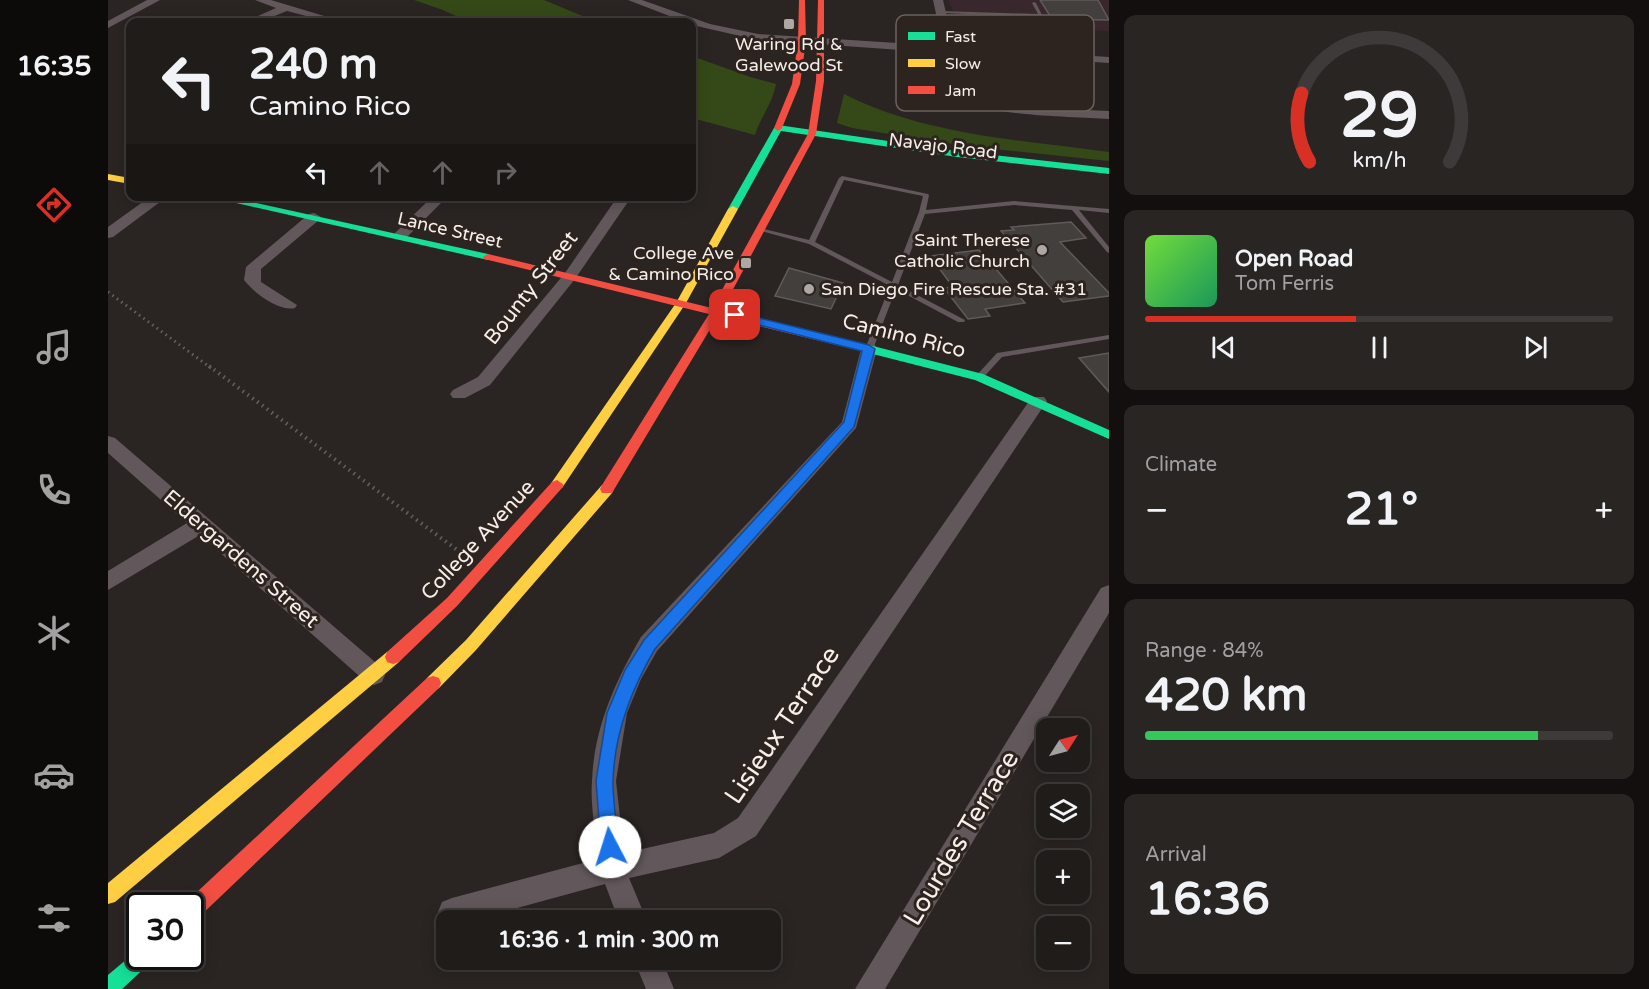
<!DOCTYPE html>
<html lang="en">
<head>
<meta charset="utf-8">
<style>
  body { margin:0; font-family:"Varela Round",sans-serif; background:#282523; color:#f1f3f6; height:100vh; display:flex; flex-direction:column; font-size:22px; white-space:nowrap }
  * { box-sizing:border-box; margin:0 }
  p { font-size:20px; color:#a2a1a2 }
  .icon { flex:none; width:33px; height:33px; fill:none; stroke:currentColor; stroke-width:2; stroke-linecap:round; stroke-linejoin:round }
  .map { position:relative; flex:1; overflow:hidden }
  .sheet { display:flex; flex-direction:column; gap:15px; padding:15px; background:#120f0e; width:540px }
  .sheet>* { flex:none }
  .hud { position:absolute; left:18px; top:18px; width:570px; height:183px; border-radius:12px; box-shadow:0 3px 15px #0003,0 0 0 2px #3d3a39; background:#201c1a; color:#f1f3f6; overflow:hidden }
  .needle { width:39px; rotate:54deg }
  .fabs { position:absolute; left:928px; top:718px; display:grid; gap:12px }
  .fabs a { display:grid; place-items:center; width:54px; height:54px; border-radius:12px; background:#201c1a; box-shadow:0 3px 15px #0003,0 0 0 2px #3d3a39; font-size:30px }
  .speed { position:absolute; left:18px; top:892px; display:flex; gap:12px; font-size:30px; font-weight:700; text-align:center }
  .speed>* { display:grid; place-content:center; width:78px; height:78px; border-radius:50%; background:#201c1a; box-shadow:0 3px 15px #0003,0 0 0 2px #3d3a39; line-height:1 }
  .speed .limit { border:3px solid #111; border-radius:9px; background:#fff; color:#111 }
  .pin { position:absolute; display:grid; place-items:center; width:51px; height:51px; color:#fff; margin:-26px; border-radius:12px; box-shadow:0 3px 9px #0006 }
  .me { position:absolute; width:66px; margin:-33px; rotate:355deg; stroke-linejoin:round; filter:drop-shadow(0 0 4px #0008) }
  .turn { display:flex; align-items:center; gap:21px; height:126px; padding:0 24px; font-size:27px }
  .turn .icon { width:78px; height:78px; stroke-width:2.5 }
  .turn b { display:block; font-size:42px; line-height:51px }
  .lanes { display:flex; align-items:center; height:57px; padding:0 24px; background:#0003; justify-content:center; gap:30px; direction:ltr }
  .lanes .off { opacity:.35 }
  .big { font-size:45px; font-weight:700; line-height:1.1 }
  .sheet .tile { flex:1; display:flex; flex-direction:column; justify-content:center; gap:9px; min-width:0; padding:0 21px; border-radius:12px; background:#282523 }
  .sheet .dial { align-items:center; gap:0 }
  .dial svg { height:156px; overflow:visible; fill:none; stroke:#3d3a39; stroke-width:7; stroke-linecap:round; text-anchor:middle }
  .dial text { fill:#f1f3f6; stroke:none }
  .song { display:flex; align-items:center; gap:18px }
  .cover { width:72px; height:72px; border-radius:9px; background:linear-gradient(135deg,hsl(100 70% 55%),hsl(150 70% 35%)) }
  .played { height:6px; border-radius:3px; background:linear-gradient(90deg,#d93025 45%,#3d3a39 45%) }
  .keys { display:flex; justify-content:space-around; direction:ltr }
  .heat { display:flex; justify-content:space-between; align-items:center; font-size:33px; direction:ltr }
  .charge { height:9px; border-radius:4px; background:linear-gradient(90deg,#34c759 84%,#3d3a39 0) }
  .trip { position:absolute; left:328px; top:910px; width:345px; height:60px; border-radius:12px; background:#201c1a; box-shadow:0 3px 15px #0003,0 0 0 2px #3d3a39; font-weight:700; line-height:60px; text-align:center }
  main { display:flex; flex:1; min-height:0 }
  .menu { display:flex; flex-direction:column; width:108px; justify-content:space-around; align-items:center; background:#0d0b0a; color:#a2a1a2 }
  .menu .icon { width:42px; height:42px }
  .menu .current { color:#d93025 }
  .menu b { font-size:27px; color:#f1f3f6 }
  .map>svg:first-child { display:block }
  .education { fill:#38272c }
  .green { fill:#344917 }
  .building { fill:#433f3d; stroke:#605b58; stroke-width:1.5 }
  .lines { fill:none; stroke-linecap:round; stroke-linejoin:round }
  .path-far1 { stroke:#665f61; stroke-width:3; stroke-dasharray:1.5 4; stroke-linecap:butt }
  .path { stroke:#665f61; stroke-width:4; stroke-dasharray:1.5 4.5; stroke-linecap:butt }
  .lane { fill:#62575b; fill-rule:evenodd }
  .street { fill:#62575b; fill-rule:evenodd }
  .fast { fill:#16e098; fill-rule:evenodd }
  .slow { fill:#ffcf43; fill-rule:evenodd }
  .jam { fill:#f24e42; fill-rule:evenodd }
  .route { fill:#1a73e8; stroke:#114b97; stroke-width:1.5 }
  .poi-dot { fill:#aea8a4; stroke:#2d241f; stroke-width:2 }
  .labels { text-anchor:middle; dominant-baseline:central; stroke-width:6; stroke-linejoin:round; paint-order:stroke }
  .far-poi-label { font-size:18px; fill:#f5eeea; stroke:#2d241f; text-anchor:end }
  .far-street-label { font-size:18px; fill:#f5eeea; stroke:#2d241f }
  .street-label { font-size:21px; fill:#f5eeea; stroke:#2d241f }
  .near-street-label { font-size:26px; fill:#f5eeea; stroke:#2d241f }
  .key { fill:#2d241f; stroke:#69615c; stroke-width:1.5 }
  .key-label { font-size:16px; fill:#f5eeea }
</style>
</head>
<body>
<main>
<nav class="menu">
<b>16:35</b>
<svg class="icon current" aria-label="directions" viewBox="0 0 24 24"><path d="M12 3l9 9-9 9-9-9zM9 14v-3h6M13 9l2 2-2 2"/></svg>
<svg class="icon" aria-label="music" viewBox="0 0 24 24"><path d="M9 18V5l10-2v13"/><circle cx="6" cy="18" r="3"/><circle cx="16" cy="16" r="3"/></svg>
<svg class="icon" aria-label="phone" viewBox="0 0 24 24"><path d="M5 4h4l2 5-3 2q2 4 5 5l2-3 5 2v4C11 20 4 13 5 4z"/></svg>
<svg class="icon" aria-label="climate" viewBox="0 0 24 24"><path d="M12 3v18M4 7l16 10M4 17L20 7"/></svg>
<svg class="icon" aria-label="car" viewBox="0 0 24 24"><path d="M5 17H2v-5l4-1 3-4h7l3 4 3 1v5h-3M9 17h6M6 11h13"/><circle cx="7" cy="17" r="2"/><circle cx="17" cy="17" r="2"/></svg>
<svg class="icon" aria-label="filters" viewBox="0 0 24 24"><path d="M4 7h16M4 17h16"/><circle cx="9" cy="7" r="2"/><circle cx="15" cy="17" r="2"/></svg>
</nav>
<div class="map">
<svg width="1001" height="989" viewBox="0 0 1001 989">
  <rect width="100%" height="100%" fill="#2a2522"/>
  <path class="education" d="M840,0h161v31l-150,-7z"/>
  <g class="green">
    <path d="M306,0h130l53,22h-128l-26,-12z"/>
    <path d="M584,56l58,21 26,7c-4,21 -15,32 -21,51l-63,-17z"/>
    <path d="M736,94c81,41 176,46 265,58v9l-144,-15 -113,-18 -15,-5z"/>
  </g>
  <g class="building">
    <path d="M932,0h58l11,20 -57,-1z"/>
    <path d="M963,222l15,16 -26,4 49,51v3l-46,6 -62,-71 13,-1 -3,-3z"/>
    <path d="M871,250l11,12 35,41 -40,6 5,7 -22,3 -24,-31 9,-1 -23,-31z"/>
    <path d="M681,268l54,15 -12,26 -56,-13z"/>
    <path d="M1001,353v39l-30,-34z"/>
  </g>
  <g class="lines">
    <path class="path-far1" d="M0,292l103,76"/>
    <path class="path" d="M101,366l255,189"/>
    <g class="lane">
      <path d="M926,2l2,1 7,14 -102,-4 -2,-1 2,-1 97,3 -6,-11z"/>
      <path d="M734,176l86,18 1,1 -3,15 88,-9 95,8v4l-30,-3 30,37v6l-2,-1 -35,-42 -58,-5 -89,9 -27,71 67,35 -1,2h-6l-62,-33 -23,60 -4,2h-3l-1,-2 25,-63 -81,-42 -52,-14 3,-2 49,12 30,-62zM736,180l79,16 -4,16 -27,70 -77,-40z"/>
      <path d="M1001,335v4l-107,18 -20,22h-6l-1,-2 22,-24z"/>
    </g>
    <g class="street">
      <path d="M39,0h13l-52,28v-7z"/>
      <path d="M147,0h16l73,22h-15l-42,-11 -27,11h-12l1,-2 27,-12z"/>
      <path d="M520,0h14l68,24 48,10 185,12 -10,-46h10l11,47 155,10v6l-153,-10 3,13 -5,8 -10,7v3c52,25 108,24 165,27v8c-43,-3 -146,-2 -177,-33l2,-8 13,-12 -3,-13 -186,-13 -66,-15v-3h-7z"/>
      <path d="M43,196h17l-55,41 -5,1v-11z"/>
      <path d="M325,196h15l-43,43h-10l-2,-3 2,-3z"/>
      <path d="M510,196h14l-57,83 -85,106 -25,13h-12l-3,-4 3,-4 25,-13 87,-104z"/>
      <path d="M206,213l7,4 -2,3 -58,49v13l36,23 -2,3c-16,4 -42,-16 -51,-28l2,-13 63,-53z"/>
      <path d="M761,344l6,1 2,4 -21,79 -199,223 -16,28 -14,34 -11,68 8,72 90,-20 24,-15 294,-421h12l3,4 -291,435 -37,22 -90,20 18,43h-28l-14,-37 -136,37h-22v3l-5,-2 -4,-10 4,-10 10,-4 146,-39c-2,-25 -8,-53 -6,-78 2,-53 23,-99 49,-144l201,-215 19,-73 2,-4z"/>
      <path d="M0,436l7,2 267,230 3,7 -3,7 -8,3 -8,-3 -166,-147 -92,55v-19l79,-48 -79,-70z"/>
      <path d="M1001,585v28l-224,376h-30l246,-401z"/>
      <path d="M526,960h28l12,29h-28z"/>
    </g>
    <g class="fast">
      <path d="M670,125l179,26 152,17v6l-152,-17 -176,-26 -43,78 -8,2 -2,-2 46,-81z"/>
      <path d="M97,196h19l264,58 5,3 -5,3z"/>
      <path d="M761,345l114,29 126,56v9l-134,-59 -110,-28 -2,-3 2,-3z"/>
      <path d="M32,948v9h12l-3,7 -27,25h-14v-14z"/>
    </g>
    <g class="slow">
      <path d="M0,174l22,4v6l-22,-4z"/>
      <path d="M625,206l5,3 -52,94 -124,185h-10l-2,-3 2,-3 124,-179 52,-94z"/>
      <path d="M499,484l7,5 -2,4 -136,157 -37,38 -6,2 -6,-2 -2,-5 2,-5 39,-38 136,-155z"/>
      <path d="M285,650l6,2 2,5 -2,5 -284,240 -7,2v-21l279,-231z"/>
    </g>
    <g class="jam">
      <path d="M691,0h6l1,41 -6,43 -18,44 -4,3 -4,-3 18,-44 6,-43z"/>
      <path d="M710,0h6v81l-8,53 -94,176 147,35 6,4 -6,4 -151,-37 -106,177h-10l-2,-4 2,-4 107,-171 -225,-55 -1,-2 5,-3 224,54 96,-174 8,-53z"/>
      <path d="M449,480l7,5 -2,3 -105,118 -58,56 -6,2 -6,-2 -2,-5 2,-5 60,-54 105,-116z"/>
      <path d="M325,676l6,2 2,5 -2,5 -242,231 -7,2v-15l-7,-1 244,-227z"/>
    </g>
  </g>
  <path class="route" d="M627,312l134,33 6,4 -21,78 -199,222c-24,41 -41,84 -42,133 0,21 4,44 6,65l-3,7 -6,2 -7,-2 -2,-7 -5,-66 11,-68 18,-43 19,-30 200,-218 18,-71 -131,-33 -2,-3z"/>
  <g class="poi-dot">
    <rect x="675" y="18" width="12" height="12" rx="3"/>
    <circle cx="934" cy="250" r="6"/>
    <rect x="632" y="257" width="12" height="12" rx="3"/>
    <circle cx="701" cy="289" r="6"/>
  </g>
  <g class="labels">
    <g class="far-poi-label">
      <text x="681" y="44" text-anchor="middle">Waring Rd &amp;<tspan x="681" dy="21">Galewood St</tspan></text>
      <text x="922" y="240">Saint Therese<tspan x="922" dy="21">Catholic Church</tspan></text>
      <text x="626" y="253">College Ave<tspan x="626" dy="21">&amp; Camino Rico</tspan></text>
      <text x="713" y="289" text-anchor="start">San Diego Fire Rescue Sta. #31</text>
    </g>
    <g class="far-street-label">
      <text transform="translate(835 146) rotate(7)">Navajo Road</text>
      <text transform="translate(342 230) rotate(13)">Lance Street</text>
    </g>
    <g class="street-label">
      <text transform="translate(423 288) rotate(-52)">Bounty Street</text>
      <text transform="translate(796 336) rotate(14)">Camino Rico</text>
      <text transform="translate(370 540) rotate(-47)">College Avenue</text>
      <text transform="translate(133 559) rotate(41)">Eldergardens Street</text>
    </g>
    <g class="near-street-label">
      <text transform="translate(674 725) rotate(-56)">Lisieux Terrace</text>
      <text transform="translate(853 838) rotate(-59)">Lourdes Terrace</text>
    </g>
  </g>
  <rect x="788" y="15" width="198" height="96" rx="9" class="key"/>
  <rect x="800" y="32" width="27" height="8" fill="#16e098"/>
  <rect x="800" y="59" width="27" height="8" fill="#ffcf43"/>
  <rect x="800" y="86" width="27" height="8" fill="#f24e42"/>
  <g class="key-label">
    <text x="837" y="42">Fast</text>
    <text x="837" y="69">Slow</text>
    <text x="837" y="96">Jam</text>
  </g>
</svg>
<div class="fabs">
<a><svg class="needle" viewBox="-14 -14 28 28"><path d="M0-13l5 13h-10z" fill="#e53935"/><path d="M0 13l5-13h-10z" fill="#a2a1a2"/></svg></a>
<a><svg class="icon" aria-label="layers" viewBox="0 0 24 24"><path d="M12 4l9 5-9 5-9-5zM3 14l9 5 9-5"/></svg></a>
<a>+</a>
<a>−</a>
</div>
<div class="speed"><div class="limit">30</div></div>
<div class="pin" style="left:627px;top:315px;background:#d93025"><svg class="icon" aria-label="arrive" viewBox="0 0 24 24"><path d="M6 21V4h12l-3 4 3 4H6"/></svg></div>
<svg class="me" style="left:502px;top:847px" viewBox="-20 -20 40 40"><circle r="19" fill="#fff"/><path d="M0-13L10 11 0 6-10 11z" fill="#1a73e8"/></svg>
<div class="trip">16:36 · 1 min · 300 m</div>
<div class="hud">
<div class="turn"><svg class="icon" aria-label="left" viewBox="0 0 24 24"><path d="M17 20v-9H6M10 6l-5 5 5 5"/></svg><div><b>240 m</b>Camino Rico</div></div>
<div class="lanes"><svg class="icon" aria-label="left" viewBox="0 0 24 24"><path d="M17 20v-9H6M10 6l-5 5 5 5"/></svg><svg class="icon off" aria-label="ahead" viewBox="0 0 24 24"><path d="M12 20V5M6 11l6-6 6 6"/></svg><svg class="icon off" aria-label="ahead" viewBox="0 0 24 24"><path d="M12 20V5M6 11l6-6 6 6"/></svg><svg class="icon off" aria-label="right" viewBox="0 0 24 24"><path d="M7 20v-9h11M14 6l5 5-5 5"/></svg></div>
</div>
</div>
<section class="sheet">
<div class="tile dial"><svg viewBox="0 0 100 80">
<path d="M14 69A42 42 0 1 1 86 69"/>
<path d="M14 69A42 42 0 0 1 10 34" stroke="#d93025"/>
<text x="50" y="56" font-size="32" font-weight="700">29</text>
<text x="50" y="72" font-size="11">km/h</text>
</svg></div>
<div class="tile">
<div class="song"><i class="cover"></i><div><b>Open Road</b><p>Tom Ferris</p></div></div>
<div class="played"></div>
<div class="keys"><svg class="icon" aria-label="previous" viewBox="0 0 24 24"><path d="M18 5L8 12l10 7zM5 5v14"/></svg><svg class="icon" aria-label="pause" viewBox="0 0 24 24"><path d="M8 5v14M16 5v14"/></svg><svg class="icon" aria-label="next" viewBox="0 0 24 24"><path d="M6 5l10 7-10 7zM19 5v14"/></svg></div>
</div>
<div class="tile"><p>Climate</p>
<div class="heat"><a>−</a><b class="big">21°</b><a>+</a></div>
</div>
<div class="tile"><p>Range · 84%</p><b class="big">420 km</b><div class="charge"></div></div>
<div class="tile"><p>Arrival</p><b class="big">16:36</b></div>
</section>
</main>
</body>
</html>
